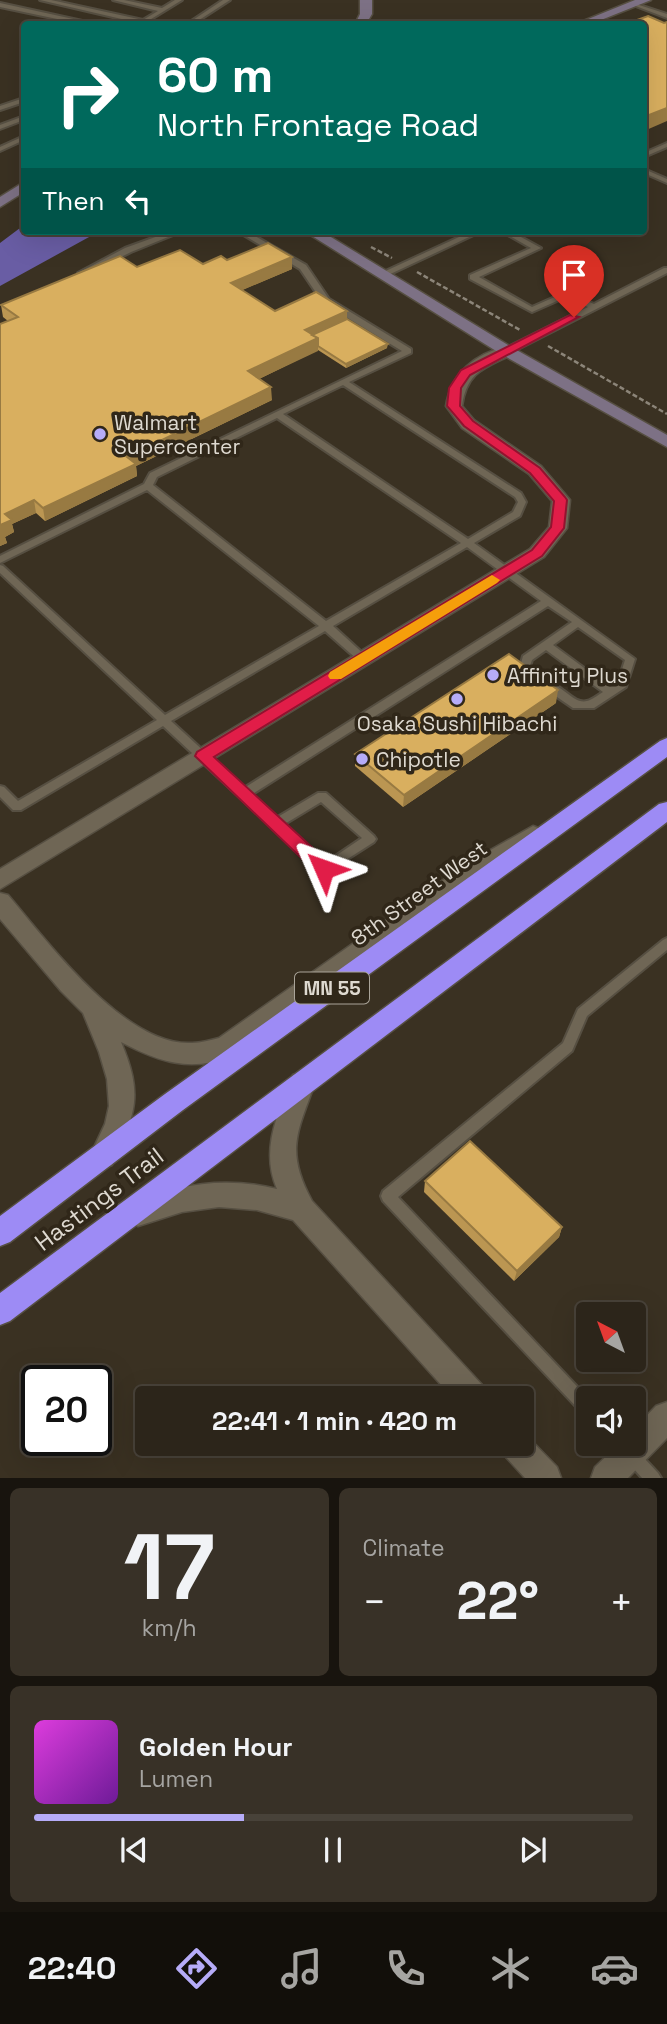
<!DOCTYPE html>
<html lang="en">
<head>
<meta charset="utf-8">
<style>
  body { margin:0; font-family:"Space Grotesk",sans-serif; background:#383127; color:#f1f3f6; height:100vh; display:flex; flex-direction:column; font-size:26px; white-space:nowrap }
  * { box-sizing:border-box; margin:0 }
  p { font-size:23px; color:#a6a5a2 }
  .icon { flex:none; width:38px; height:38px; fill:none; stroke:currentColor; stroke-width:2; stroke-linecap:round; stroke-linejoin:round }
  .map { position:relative; height:1478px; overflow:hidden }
  .details { display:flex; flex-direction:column; gap:10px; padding:10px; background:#18140e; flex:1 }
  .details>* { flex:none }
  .guide { position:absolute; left:21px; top:21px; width:626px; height:214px; border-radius:7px; box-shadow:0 7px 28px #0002,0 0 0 2px #484239; background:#00695c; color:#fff; overflow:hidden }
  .needle { width:46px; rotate:319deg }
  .tools { position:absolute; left:576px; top:1302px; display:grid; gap:14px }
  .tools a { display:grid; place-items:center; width:70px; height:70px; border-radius:7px; background:#2c251a; box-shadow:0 7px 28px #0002,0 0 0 2px #484239; font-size:35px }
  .speed { position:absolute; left:21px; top:1365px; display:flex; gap:14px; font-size:35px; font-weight:700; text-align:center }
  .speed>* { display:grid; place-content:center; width:91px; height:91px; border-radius:50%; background:#2c251a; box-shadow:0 7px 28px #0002,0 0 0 2px #484239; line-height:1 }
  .speed .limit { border:4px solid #111; border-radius:10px; background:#fff; color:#111 }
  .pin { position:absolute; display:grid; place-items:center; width:60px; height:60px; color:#fff; margin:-72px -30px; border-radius:50% 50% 50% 0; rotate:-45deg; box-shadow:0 0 7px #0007 }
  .pin .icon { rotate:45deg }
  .me { position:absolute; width:77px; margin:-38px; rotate:313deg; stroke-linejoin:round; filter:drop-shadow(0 0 5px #0008) }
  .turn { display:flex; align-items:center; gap:24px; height:147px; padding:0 21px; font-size:32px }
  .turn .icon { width:91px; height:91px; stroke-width:2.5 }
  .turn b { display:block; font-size:49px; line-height:60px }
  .then { display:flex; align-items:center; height:66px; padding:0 21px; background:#0003; gap:14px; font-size:26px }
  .big { font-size:52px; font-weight:800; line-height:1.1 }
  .details .widget { flex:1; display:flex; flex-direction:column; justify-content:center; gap:10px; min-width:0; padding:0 24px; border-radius:10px; background:#383127 }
  .details .dial { align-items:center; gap:0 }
  .dial b { font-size:91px; line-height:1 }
  .song { display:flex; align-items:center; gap:21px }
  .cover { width:84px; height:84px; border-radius:10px; background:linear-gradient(135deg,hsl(300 70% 55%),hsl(280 70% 35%)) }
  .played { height:7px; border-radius:4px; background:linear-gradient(90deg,#b6acf8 35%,#484239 35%) }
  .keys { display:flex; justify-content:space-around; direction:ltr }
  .heat { display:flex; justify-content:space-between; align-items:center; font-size:38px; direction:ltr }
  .details .tiles { flex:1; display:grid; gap:10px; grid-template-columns:1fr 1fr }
  .widget:last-child { grid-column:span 2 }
  .trip { position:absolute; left:135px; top:1386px; width:399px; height:70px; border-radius:7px; background:#2c251a; box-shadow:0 7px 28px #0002,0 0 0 2px #484239; font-weight:800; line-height:70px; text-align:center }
  .tab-bar { display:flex; height:112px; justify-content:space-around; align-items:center; background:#120f0a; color:#a6a5a2 }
  .tab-bar .icon { width:49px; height:49px }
  .tab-bar .selected { color:#b6acf8 }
  .tab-bar b { font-size:32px; color:#f1f3f6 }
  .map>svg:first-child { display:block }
  .water { fill:#695da4 }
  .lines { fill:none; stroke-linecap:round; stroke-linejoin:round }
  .lane-casing { stroke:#564f42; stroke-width:4 }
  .street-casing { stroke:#564f42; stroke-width:3 }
  .secondary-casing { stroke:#564f42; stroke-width:3 }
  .highway-casing { stroke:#564f42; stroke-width:3 }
  .path { stroke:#8c8579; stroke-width:2.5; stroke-dasharray:5 2.5; stroke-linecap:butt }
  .lane { fill:#6f6655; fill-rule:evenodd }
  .street { fill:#6f6655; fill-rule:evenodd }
  .secondary { fill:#7d7185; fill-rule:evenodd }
  .highway { fill:#9d8bf5; fill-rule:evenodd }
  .wall { fill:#bb9652 }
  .shaded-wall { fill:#987a42 }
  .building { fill:#d9af5f; stroke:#987a42; stroke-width:2 }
  .route { fill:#e11d48; stroke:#92132f; stroke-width:2 }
  .slow { fill:#f59e0b }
  .poi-dot { fill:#b6acf8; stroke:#302719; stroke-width:2.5 }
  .labels { text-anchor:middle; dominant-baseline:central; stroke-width:7; stroke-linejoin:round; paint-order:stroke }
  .shield { fill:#302719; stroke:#aaa499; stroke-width:2 }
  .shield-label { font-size:19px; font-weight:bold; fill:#ded9d0 }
  .poi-label { font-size:21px; fill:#ded9d0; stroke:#302719; text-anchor:start }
  .street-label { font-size:21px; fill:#ded9d0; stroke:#302719 }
  .near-street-label { font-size:24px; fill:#ded9d0; stroke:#302719 }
</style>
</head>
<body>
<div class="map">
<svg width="667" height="1478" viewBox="0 0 667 1478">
  <rect width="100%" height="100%" fill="#3a3122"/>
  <path class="water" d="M24,225v6h76l-100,55v-43z"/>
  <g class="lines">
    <defs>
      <g id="lane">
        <path d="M40,0h11l92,20 15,-9 -45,-11h11l38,8 13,-8h7l-39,24z"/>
        <path d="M223,0h7l-37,24h-6z"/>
        <path d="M0,3l87,19 3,2h-9l-81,-17z"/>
        <path d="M633,3l34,11v4l-34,-13z"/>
        <path d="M24,98v4l-24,8v-4z"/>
        <path d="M24,116v4l-24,9v-4z"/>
        <path d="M24,136v4l-24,11v-4z"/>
        <path d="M667,143v4l-23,10v-4z"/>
        <path d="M644,169l23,10v4l-23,-10z"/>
        <path d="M172,231h11l-52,21 -46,23 -7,-2 47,-25z"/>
        <path d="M237,231h9l60,34 23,34 82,50v4l-62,29 172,111 5,9 -6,14 -46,27 161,116 -9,28 -32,21h-21l-29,-20 -1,-3 1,-3c16,-1 29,23 43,19 5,-1 11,-6 16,-9l-57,-42 -14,10 -2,6 10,9 -1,2h-8l-11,-10 3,-11 49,-34 -24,-16 -297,189 25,23 42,-25h8l48,43 2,3 -2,3 -50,32 -4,-2 -157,-146 -142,84h-8l-13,-13v-11l4,1 14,14 139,-81 -157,-147v-8l3,1 162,149 154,-89 -172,-136 -147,73v-7l144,-72 6,-11 252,-122 -79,-48 -23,-34zM343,385l172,112 3,5 -5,10 -45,27 -185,-125zM277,418l184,125 -135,78 -173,-136 4,-8zM467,547l74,54 -297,187 -73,-67 154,-90 34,30h8l1,-2 -1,-2 -34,-31zM578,627l47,33 -7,22 -8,5 -57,-42zM321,802l41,36 -37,25 -42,-38z"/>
        <path d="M472,231h10l-98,46 -7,-2z"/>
        <path d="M501,231h9l31,17 -62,29 53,30 34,-15 28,12 70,-36h3v5l-157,80h-6v-4l84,-42 -22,-10 -34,15 -62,-33v-4l61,-27z"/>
        <path d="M667,938v12l-80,66 -15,35 -174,146 190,201v19l-5,-3 -200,-213 -2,-5 2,-5 180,-148 15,-34 85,-69z"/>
        <path d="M613,1444h18l27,29 3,5h-19l-26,-29z"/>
      </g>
      <g id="street">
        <path d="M507,346l8,5 -2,3c-28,14 -46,17 -51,52l12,14 67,46 29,34 -3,28 -23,29 -544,332v-20l530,-320 19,-22 3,-26 -23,-27 -67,-46 -16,-22c5,-33 29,-52 61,-60z"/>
        <path d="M533,826l8,3 3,6 -3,6 -59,35 -248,180c-44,16 -73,7 -113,-14 23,54 14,72 -9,123l-9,3 -9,-3 -4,-9 15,-32 4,-18 -2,-27 -8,-27 -16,-39 -22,-22 -61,-72v-26l8,2c40,47 117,152 184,148 9,0 18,-3 27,-5l247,-174z"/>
        <path d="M302,1072l9,3 4,8c-18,50 -30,68 -3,118l172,186 4,11h-35l-160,-178 -36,-10 -38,-3 -37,5 -44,14 -10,-4 -4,-9 4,-9c50,-20 97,-28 149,-15 -16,-37 -1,-70 12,-106l4,-8z"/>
        <path d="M667,1402v36l-39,40h-37l4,-11 24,-23h15v-15l22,-23z"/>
        <path d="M522,1431l35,36 4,11h-36l-21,-23 -4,-11h22z"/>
      </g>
      <g id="secondary">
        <path d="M360,0h12v14l-6,10h-11l5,-10z"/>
        <path d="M635,0h16l-60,24h-15z"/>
        <path d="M24,182v10l-24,15v-10z"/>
        <path d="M304,231h17l192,117 154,87v12l-166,-93z"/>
      </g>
      <g id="highway">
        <path d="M667,738v19l-484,353 -173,132 -10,4v-30l165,-122 495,-353z"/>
        <path d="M667,802v20l-657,499 -10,4v-32l659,-489z"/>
      </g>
    </defs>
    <use href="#lane" class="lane-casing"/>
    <use href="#street" class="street-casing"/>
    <use href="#secondary" class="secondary-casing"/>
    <use href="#highway" class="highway-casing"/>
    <g class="path">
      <path d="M371,247l21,11"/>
      <path d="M417,272l103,58"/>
      <path d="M548,346l119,68"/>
    </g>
    <use href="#lane" class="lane"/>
    <use href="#street" class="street"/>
    <use href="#secondary" class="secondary"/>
    <use href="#highway" class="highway"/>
  </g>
  <g class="wall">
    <path d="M227,260l65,9 -50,21 33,21h72v8l40,29 -41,20 -28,-18 -59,29 13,21 -136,66 1,10 -92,45 -9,-8 -24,11 2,8 -9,5 2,6 -7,3 8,-225 -5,-4 -2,-12 136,-38 66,-3z"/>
    <path d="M556,703l-153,104 -48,-41v-12z"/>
    <path d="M425,1181l137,46 -3,10 -45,44 -90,-89z"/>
  </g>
  <g class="shaded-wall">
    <path d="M667,103v18l-23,10v-14z"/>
    <path d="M292,257v12l-61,26v-12z"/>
    <path d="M347,311v12l-42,15v-8z"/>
    <path d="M318,338v13l-70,33v-13z"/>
    <path d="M388,344l-1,4 -41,20v-4z"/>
    <path d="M271,387l1,13 -136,66 1,10 -92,45 -2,-13 84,-51z"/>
    <path d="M34,500l2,13 -24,11 2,8 -9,5 2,6 -7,3v-21l5,-11z"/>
    <path d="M558,690l-2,13 -153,104 1,-12z"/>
    <path d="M562,1227l-3,10 -45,44 3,-10z"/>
  </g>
  <g class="building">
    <path d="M648,16l16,7 3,-1v86l-23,9v-93h-18z"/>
    <path d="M268,243l24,14 -61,26 44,28 41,-19 31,19 -42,19 13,8 -70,33 23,16 -144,70 9,7 -93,44 -9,-8 -29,14 7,6 -12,5v-201l18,-7 -17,-12 119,-49 17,11 43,-17 23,14 18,-8 6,4z"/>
    <path d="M347,319l41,25 -42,20 -28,-18v-8l-6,-3z"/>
    <path d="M509,654l49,36 -154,105 -49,-41z"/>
    <path d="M470,1141l92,86 -45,44 -92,-90z"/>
  </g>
  <path class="route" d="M570,315l9,2 -109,58 -9,13 -1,18 13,15 67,47 25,29 2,3 -3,28 -22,28 -328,201 116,107 3,5 -3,5h-12l-123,-118 2,-4 335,-202 19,-23 3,-26 -24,-28 -66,-47 -17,-20 2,-18 12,-18z"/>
  <path class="slow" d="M492,575l8,5 -3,3 -156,96h-11l-2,-3 2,-4z"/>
  <g class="poi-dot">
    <circle cx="100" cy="434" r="7"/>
    <circle cx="493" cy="675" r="7"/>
    <circle cx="457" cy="699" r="7"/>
    <circle cx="362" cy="759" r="7"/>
  </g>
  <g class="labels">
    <rect class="shield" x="295" y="972.5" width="74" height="31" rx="5"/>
    <g class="shield-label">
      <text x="332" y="988">MN 55</text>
    </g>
    <g class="poi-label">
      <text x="114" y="422">Walmart<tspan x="114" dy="24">Supercenter</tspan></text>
      <text x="507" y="675">Affinity Plus</text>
      <text x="457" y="723" text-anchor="middle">Osaka Sushi Hibachi</text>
      <text x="376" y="759">Chipotle</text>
    </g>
    <g class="street-label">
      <text transform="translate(419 893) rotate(-36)">8th Street West</text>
    </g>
    <g class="near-street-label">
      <text transform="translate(99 1199) rotate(-37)">Hastings Trail</text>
    </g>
  </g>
</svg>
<div class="tools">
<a><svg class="needle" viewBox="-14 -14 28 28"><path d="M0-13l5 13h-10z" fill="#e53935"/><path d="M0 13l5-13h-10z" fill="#a6a5a2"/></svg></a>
<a><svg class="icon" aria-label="sound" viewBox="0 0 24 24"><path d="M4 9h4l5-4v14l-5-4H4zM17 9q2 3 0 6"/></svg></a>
</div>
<div class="speed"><div class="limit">20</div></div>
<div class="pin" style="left:574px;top:317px;background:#d93025"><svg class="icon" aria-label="arrive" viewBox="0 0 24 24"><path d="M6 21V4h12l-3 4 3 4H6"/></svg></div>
<svg class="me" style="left:324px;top:869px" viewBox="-20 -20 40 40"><path d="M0-17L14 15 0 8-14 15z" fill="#e11d48" stroke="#fff" stroke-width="4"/></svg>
<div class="trip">22:41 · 1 min · 420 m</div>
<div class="guide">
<div class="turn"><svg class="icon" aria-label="right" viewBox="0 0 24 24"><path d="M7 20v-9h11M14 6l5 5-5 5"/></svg><div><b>60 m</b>North Frontage Road</div></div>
<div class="then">Then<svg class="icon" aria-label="left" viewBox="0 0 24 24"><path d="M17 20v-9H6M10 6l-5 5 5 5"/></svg></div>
</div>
</div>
<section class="details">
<div class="tiles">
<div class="widget dial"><b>17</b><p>km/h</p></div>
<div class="widget"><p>Climate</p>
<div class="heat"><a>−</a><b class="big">22°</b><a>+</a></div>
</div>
<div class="widget">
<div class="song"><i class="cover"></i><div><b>Golden Hour</b><p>Lumen</p></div></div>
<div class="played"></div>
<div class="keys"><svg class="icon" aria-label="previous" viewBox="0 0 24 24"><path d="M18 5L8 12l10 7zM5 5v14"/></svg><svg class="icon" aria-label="pause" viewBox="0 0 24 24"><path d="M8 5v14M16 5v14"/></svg><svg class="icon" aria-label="next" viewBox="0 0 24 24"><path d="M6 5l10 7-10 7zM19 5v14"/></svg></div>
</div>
</div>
</section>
<nav class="tab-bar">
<b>22:40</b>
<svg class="icon selected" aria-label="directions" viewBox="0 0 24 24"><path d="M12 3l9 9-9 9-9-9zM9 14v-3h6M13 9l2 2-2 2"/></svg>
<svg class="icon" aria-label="music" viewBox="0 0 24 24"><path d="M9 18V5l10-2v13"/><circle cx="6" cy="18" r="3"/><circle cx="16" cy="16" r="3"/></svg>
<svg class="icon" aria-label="phone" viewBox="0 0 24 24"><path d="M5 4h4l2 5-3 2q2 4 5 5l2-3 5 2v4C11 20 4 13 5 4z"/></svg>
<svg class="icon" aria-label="climate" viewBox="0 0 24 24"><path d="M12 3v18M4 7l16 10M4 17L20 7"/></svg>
<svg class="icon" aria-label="car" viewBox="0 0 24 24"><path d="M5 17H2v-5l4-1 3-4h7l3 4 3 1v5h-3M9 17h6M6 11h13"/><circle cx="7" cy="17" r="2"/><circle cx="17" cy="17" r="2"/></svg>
</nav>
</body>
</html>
